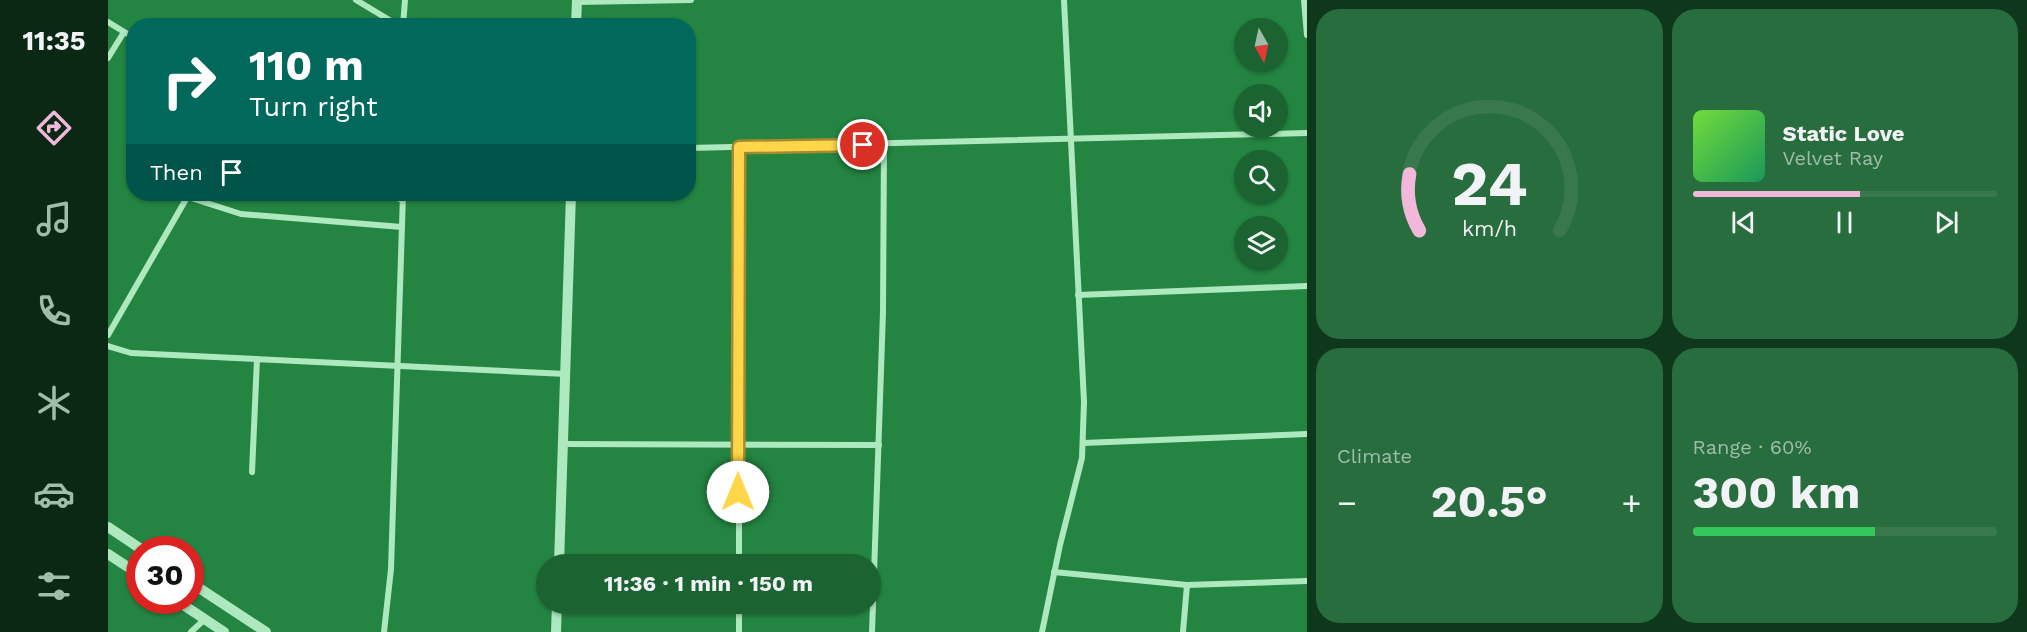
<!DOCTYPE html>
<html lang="en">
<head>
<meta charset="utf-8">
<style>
  body { margin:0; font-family:"Work Sans",sans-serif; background:#286d3e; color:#f1f3f6; height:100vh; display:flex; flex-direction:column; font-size:22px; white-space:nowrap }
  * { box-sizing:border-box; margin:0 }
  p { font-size:20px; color:#a0bdac }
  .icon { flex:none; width:33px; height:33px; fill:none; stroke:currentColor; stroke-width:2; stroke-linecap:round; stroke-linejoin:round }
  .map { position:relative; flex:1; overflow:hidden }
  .sheet { display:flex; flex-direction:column; gap:9px; padding:9px; background:#0f371c; width:720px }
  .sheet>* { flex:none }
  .guide { position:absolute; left:18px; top:18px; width:570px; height:183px; border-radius:24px; box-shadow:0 2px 4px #0004; background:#00695c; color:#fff; overflow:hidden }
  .needle { width:39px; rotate:171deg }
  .controls { position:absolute; left:1126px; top:18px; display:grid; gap:12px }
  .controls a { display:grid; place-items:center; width:54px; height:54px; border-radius:50%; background:#1b6432; box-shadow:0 2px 4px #0004; font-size:30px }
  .speed { position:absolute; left:18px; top:536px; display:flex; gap:12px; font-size:30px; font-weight:700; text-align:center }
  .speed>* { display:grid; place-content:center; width:78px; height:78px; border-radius:50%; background:#1b6432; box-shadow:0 2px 4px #0004; line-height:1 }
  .speed .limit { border:9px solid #d22; background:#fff; color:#111 }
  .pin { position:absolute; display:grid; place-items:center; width:51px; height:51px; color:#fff; margin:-26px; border:3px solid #fff; border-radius:50%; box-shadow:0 2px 6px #0007 }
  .me { position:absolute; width:66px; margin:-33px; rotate:0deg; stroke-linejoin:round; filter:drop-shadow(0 0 4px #0008) }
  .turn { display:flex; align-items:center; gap:21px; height:126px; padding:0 24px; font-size:27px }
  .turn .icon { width:78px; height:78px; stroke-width:2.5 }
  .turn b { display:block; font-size:42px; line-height:51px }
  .then { display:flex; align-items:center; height:57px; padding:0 24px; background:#0003; gap:12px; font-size:22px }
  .big { font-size:45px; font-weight:700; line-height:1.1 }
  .sheet .card { flex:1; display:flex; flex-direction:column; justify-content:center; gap:9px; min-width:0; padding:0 21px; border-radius:24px; background:#286d3e }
  .sheet .dial { align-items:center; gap:0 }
  .dial svg { height:156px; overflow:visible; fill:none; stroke:#39784d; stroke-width:7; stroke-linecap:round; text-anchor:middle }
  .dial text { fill:#f1f3f6; stroke:none }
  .song { display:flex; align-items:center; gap:18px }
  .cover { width:72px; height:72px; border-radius:9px; background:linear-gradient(135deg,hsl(100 70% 55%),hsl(150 70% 35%)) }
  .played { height:6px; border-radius:3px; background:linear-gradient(90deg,#f2b8da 55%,#39784d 55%) }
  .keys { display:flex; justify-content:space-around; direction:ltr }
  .heat { display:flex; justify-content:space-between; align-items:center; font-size:33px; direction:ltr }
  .charge { height:9px; border-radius:4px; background:linear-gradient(90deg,#34c759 60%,#39784d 0) }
  .sheet .tiles { flex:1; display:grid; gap:9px; grid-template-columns:repeat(2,1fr) }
  .trip { position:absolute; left:428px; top:554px; width:345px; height:60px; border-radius:30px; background:#1b6432; box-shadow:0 2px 4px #0004; font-weight:700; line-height:60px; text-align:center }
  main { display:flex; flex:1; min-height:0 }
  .dock { display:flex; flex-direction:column; width:108px; justify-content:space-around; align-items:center; background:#0b2814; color:#a0bdac }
  .dock .icon { width:42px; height:42px }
  .dock .active { color:#f2b8da }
  .dock b { font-size:27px; color:#f1f3f6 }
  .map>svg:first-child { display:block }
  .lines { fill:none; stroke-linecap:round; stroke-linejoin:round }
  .minor { stroke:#aee8bf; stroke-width:6 }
  .tertiary { stroke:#aee8bf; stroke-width:10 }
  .route-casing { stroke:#a68a30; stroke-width:15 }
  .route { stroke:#ffd54a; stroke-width:10 }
</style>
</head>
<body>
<main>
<nav class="dock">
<b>11:35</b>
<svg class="icon active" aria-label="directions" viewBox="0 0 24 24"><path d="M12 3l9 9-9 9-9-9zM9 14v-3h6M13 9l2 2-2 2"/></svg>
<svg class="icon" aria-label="music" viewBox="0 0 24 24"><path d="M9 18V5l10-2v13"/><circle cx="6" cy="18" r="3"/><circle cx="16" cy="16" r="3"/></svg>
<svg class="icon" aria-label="phone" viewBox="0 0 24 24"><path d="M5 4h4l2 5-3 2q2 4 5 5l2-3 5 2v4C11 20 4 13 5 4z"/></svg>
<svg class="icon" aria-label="climate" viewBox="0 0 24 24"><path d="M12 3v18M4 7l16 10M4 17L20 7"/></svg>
<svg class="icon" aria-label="car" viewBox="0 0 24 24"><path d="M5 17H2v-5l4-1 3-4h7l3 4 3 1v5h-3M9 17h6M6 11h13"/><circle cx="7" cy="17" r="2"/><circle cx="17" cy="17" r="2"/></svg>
<svg class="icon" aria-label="filters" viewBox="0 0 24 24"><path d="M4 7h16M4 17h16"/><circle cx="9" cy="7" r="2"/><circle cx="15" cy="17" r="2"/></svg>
</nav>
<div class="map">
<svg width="1199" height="632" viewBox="0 0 1199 632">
  <rect width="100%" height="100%" fill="#248542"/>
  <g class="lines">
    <g class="minor">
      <path d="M248,0l35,21 13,5"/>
      <path d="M1196,0l3,35"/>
      <path d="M469,2l114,-2"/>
      <path d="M0,22l26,16"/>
      <path d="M295,26l2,-26"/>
      <path d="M0,58l16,-26"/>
      <path d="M580,148l619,-15"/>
      <path d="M276,194l19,6"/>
      <path d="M80,197l53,17 161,13"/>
      <path d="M970,295l229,-9"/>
      <path d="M0,335l81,-141"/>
      <path d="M0,346l23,7 435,21"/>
      <path d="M975,443l224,-9"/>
      <path d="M455,444l316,1"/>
      <path d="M144,472l5,-113"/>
      <path d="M631,564v-417"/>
      <path d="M946,572l133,13 120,-4"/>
      <path d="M631,603v29"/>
      <path d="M83,632l14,-13"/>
      <path d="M276,632l7,-63 12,-375"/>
      <path d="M764,632l11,-320 1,-168"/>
      <path d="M934,632l18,-87 22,-87 2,-56 -20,-402"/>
      <path d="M1075,632l4,-47"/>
    </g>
    <g class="tertiary">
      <path d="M468,26l1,-26"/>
      <path d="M0,527l33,22"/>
      <path d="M0,554l32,21"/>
      <path d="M451,564l12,-370"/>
      <path d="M82,582l76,50"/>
      <path d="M68,600l48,32"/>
      <path d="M448,632l1,-29"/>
    </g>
  </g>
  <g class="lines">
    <defs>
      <path id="route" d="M630,492l1,-345 124,-2"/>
    </defs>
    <use href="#route" class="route-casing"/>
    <use href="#route" class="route"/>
  </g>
</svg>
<div class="controls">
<a><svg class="needle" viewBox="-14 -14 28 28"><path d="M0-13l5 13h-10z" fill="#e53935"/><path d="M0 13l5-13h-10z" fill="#a0bdac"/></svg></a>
<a><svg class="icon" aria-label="sound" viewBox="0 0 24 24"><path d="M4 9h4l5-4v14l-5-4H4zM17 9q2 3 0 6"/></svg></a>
<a><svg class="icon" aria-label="search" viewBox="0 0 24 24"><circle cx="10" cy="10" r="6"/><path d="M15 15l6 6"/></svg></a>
<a><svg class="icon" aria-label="layers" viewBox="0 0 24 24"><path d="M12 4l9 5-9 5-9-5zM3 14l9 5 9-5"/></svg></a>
</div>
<div class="speed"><div class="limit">30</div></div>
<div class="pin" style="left:755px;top:145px;background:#d93025"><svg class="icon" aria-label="arrive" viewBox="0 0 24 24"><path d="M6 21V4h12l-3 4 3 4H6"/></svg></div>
<svg class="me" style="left:630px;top:492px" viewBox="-20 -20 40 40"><circle r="19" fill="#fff"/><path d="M0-13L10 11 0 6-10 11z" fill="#ffd54a"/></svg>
<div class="trip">11:36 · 1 min · 150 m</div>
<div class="guide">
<div class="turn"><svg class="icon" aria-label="right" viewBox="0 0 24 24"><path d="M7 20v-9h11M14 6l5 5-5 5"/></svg><div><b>110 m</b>Turn right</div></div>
<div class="then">Then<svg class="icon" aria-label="arrive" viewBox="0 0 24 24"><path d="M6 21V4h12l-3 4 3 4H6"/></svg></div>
</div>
</div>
<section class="sheet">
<div class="tiles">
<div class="card dial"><svg viewBox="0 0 100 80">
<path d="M14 69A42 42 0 1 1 86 69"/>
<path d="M14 69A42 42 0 0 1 9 40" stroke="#f2b8da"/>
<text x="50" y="56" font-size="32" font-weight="700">24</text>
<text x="50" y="72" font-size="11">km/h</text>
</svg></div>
<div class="card">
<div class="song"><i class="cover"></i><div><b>Static Love</b><p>Velvet Ray</p></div></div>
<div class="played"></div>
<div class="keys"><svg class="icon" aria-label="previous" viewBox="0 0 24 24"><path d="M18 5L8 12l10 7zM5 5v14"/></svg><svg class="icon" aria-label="pause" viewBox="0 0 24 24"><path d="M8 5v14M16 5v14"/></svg><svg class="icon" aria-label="next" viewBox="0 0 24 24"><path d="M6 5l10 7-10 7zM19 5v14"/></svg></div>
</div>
<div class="card"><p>Climate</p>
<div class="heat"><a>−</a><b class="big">20.5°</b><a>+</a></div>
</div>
<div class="card"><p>Range · 60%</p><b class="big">300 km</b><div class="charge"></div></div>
</div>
</section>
</main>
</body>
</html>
